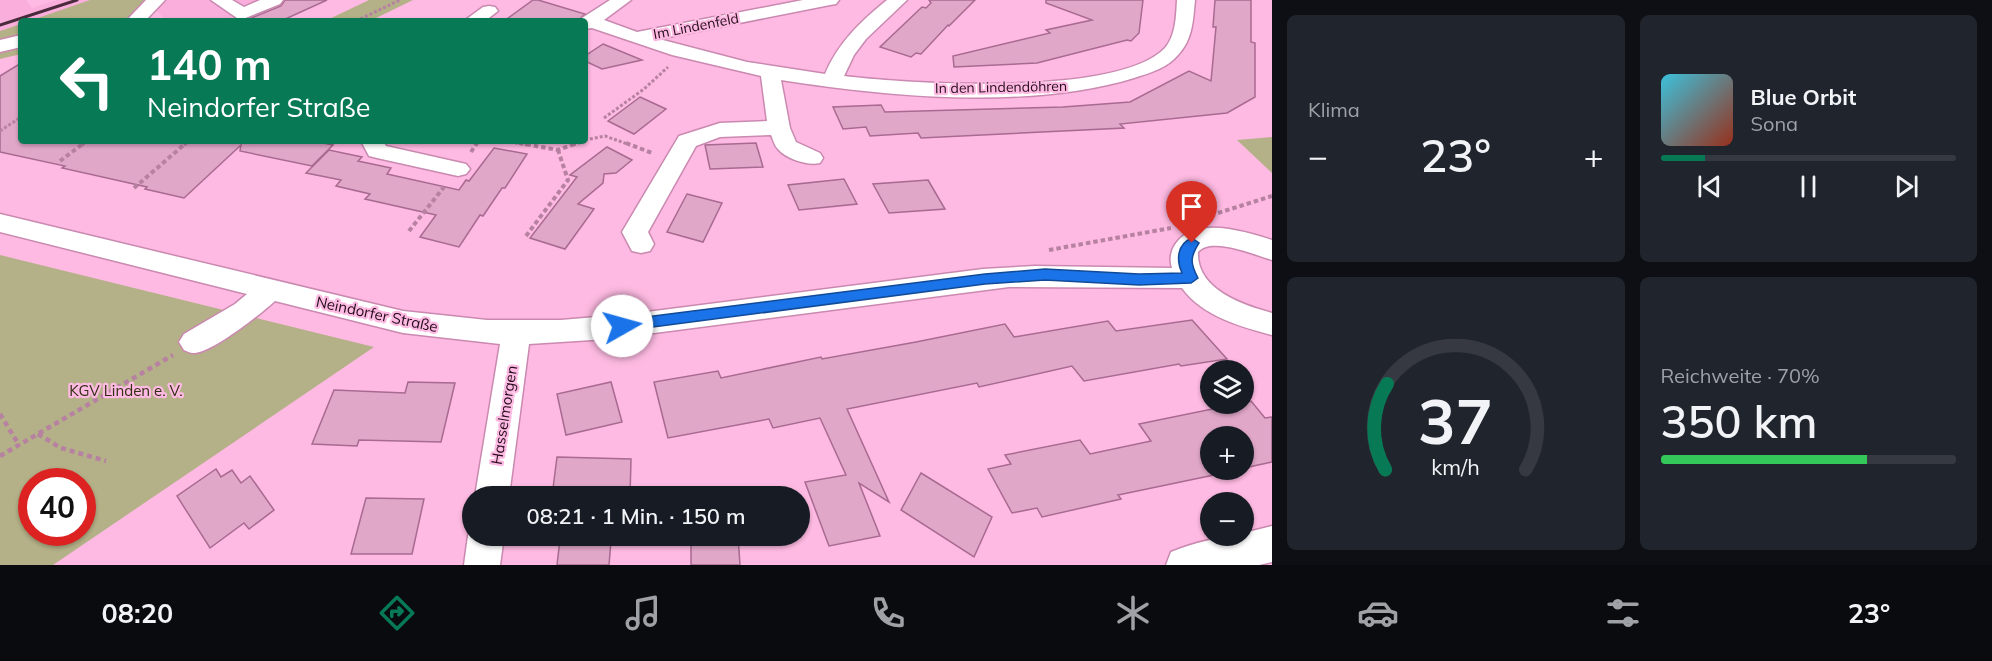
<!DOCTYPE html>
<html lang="de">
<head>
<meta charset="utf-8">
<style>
  body { margin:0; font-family:Mulish,sans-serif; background:#20242c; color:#f1f3f6; height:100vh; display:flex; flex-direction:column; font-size:22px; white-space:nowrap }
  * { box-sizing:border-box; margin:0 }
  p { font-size:20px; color:#9ea1a6 }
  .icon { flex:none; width:33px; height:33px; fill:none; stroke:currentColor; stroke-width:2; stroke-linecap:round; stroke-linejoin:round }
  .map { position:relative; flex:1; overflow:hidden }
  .sheet { display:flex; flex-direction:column; gap:15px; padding:15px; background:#0d0f14; width:720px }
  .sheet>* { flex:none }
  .banner { position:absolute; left:18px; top:18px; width:570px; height:126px; border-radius:6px; box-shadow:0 2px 4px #0004; background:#077954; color:#fff; overflow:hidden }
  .controls { position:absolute; left:1200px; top:360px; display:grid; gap:12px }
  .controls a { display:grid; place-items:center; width:54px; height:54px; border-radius:50%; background:#171b24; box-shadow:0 2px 4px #0004; font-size:30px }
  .speed { position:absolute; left:18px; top:468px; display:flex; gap:12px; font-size:30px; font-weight:700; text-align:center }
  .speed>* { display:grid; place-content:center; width:78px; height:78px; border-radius:50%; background:#171b24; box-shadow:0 2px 4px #0004; line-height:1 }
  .speed .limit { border:9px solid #d22; background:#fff; color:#111 }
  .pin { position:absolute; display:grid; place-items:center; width:51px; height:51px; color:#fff; margin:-62px -26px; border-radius:50% 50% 50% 0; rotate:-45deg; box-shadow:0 0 6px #0007 }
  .pin .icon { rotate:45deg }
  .me { position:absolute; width:66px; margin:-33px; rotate:83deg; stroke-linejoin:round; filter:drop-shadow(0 0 4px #0008) }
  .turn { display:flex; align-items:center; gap:21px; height:126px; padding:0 30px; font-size:27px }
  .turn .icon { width:78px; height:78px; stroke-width:2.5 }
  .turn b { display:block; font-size:42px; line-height:51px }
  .big { font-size:45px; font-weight:600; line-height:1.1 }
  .sheet .widget { flex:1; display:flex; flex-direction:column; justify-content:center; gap:9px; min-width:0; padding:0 21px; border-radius:9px; background:#20242c }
  .sheet .dial { align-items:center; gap:0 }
  .dial svg { height:156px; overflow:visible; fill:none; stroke:#363941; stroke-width:7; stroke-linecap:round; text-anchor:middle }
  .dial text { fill:#f1f3f6; stroke:none }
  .song { display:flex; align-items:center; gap:18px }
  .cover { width:72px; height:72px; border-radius:9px; background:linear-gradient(135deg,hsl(190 70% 55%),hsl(10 70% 35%)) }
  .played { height:6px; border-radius:3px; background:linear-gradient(90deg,#077954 15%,#363941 15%) }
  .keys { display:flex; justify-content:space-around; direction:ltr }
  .heat { display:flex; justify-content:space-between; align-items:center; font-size:33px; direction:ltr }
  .charge { height:9px; border-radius:4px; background:linear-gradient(90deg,#34c759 70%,#363941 0) }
  .sheet .tiles { flex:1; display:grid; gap:15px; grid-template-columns:repeat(2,1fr) }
  .trip { position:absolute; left:462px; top:486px; width:348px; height:60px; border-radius:30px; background:#171b24; box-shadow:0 2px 4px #0004; font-weight:600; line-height:60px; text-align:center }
  .menu { display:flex; height:96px; justify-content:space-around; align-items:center; background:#090b0e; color:#9ea1a6 }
  .menu .icon { width:42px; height:42px }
  .menu .active { color:#077954 }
  .menu b { font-size:27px; color:#f1f3f6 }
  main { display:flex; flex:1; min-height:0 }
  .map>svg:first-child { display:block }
  .built { fill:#faaedb }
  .green { fill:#b4b087; fill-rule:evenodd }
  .building { fill:#e1a7c9; stroke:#a86a90; stroke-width:1.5 }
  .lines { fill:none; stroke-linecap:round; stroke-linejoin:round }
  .minor-casing { stroke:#ca89b0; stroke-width:3 }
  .path-far2 { stroke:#b781a1; stroke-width:3; stroke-dasharray:3 2; stroke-linecap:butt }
  .path-far1 { stroke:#b781a1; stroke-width:4; stroke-dasharray:4.5 3; stroke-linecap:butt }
  .path { stroke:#b781a1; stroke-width:4.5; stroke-dasharray:5 4; stroke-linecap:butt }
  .minor { fill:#fff; fill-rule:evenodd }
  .rail { stroke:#4a2a3d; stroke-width:3 }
  .route { fill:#1a73e8; stroke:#114b97; stroke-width:1.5 }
  .labels { text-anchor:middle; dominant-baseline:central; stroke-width:4.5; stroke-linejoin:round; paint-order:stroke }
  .far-street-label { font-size:14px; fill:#230b1a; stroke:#febae2 }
  .street-label { font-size:15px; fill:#230b1a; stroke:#febae2 }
  .park-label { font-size:15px; fill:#312e12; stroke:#febae2 }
</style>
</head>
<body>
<main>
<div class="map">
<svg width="1272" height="565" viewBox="0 0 1272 565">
  <rect width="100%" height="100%" fill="#febae2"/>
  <g class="built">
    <path d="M0,0h26l6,8 25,-8h33l-61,21h-8v3l-21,7z"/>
    <path d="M167,0h116l-47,21h-69l-12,-12z"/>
  </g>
  <g class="green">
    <path d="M90,0h66l-21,21h-106z"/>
    <path d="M369,0h44l-43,21h-45z"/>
    <path d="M21,24v30l-21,5v-28z"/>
    <path d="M1272,137v36l-35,-33z"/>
    <path d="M0,255l374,92 -321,218h-53zM32,482h50v50h-50z"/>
  </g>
  <g class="building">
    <path d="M285,0h42l-46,21h-37l37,-15z"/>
    <path d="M533,0h5l47,14 -8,7h-73z"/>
    <path d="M929,0h46l-26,26 -1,-1 -27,29 -5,-1 -5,4 -31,-10 42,-40 4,1 5,-5z"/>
    <path d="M1046,0h97l-4,33 -8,8 -4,-1 -90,23 -83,4 -1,-11 97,-23 -4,-3 46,-10 -46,-17z"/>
    <path d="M1215,0h36v42l4,1v54l-28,16 -107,11 4,4 -203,10 -3,-5 -48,3 -4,-9 -23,2 -10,-22 48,-2 4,7 178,-5 67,-5 59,-31 22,10 5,-54h-3z"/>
    <path d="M603,44l39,16 -40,9 -17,-8v-5z"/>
    <path d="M21,63v78h292l20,4 -21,21 -72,-15 1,-6 -57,53 -39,-9 2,-2 -85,-19 3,-2 -65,-14v-76z"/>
    <path d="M640,97l26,12 -32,25 -26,-13z"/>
    <path d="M756,143l7,24 -53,2 -5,-24z"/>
    <path d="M607,147l25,13 -16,13 -12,1 -1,9 -25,21 16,5 -29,40 -35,-11 47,-61 -7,-2z"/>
    <path d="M494,148l33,6 -22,34h-3l-19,28 -3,-1 -21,32 -39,-10 16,-22 -71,-16 5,-5 -34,-8 5,-6 -35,-7 23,-23 33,7 -4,4 33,7 -4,6 72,16 7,-10 3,1z"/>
    <path d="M844,179l13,25 -58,6 -11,-25z"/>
    <path d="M928,180l17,29 -56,4 -16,-29z"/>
    <path d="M687,194l35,9 -19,39 -36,-10z"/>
    <path d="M1192,320l35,39 -46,7 -2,-2 -95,17 -12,-15 -93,21 -2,-4 -130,26 42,93 -30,-19 21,53 -51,10 -24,-64 41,-7 -26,-57 -47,10 -4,-9 -101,19 -14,-56 64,-11 3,7 100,-21 1,2 94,-17 89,-18 9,13 94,-16 8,10z"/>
    <path d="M408,382l47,1 -14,59 -82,-2 -2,6 -45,-2 22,-54 71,3z"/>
    <path d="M611,382l11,40 -56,13 -9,-41z"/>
    <path d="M1251,401l14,17 7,-1v45l-28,6v-32h-34v34h28l-120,25 3,4 -79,18 -5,-9 -25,5 -24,-44 23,-5 -6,-9 75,-15 10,14 61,-13 -12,-17z"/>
    <path d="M557,457l74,2 -1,37h-78z"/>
    <path d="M216,469l5,8 11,-7 9,13 9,-7 24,34 -25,19 -5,-6 -34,25 -33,-52z"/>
    <path d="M921,473l71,44 -18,40 -73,-47z"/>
    <path d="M366,498l58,1 -12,55h-61z"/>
    <path d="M691,536h47l2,29h-49z"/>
    <path d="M560,539l51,2 -2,24h-52z"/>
  </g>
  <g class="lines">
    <defs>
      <g id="minor">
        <path d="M146,0h19l-20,21h-19z"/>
        <path d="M211,0h21l12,7 16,-7h23l-3,4 -37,15 -6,-1z"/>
        <path d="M610,0h21l-27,20 33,12 166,-32h36l-3,4 -6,1 -171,34 88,23 78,12c13,-31 36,-53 62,-74h20l-41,39 -12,16 -10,21c66,8 274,21 321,-28 11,-13 11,-32 12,-48h18c-2,20 -2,39 -17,55 -11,13 -28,18 -44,23 -105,32 -245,19 -353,2l9,48 6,14 24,11 3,5 -3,5c-12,3 -34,-4 -42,-14 -4,-4 -5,-10 -7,-14l-51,2 -24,9 -48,86 6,12 -4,7 -9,2 -9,-2 -10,-19 57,-96 41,-13 47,-2 -6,-45 -89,-21 -80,-27 -7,1v-8l-6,-1z"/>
        <path d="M489,6l6,1 3,4 -13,10h-21l19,-14z"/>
        <path d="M21,35v12l-21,5v-12z"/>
        <path d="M361,141h22l3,5 80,18 4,5 -4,5 -8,2 -81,-18 -8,-2z"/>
        <path d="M0,214l403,97 84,9h74l70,-6 352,-45 52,-3 137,2c-3,-9 -1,-19 5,-26 21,-26 69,-10 95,-2v20c-17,-5 -61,-24 -74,-8 -2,37 44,53 74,61v22c-31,-8 -70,-19 -90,-47l-173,-1 -401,52 -79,5 -20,152h-34l25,-152 -97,-11 -128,-32c-13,12 -66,54 -82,52 -3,0 -6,-2 -9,-3l-5,-8 5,-8 51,-30 12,-10 -247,-62z"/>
        <path d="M472,526v10h32l-4,29h-36l4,-29z"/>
        <path d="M1272,526v36l-13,3h-93l5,-13c22,-9 49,-16 73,-16v-3z"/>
      </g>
    </defs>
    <use href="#minor" class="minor-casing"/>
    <g class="path-far2">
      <path d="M356,21l44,-21"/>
      <path d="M604,118l40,-29 24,-22"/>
      <path d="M0,131l21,-14"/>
      <path d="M585,140l20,-4 25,9"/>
      <path d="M505,141l23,4"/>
      <path d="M82,145l5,-4"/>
      <path d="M184,145l5,-4"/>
      <path d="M476,145l3,-4"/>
      <path d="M573,145l11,-4"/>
    </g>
    <g class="path-far1">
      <path d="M519,143l39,7 19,-7"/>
      <path d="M626,143l26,10"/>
      <path d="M471,152l6,-9"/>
      <path d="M60,161l24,-18"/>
      <path d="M134,188l52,-45"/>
      <path d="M1218,213l54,-17"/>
      <path d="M409,231l35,-44"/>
      <path d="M526,236l42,-56 -10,-30"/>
      <path d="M1049,250l122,-22"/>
    </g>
    <g class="path">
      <path d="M0,414l19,31"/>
      <path d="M38,434l23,14 45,13"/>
      <path d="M0,456l173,-101"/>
    </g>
    <use href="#minor" class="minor"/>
    <path class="rail" d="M0,25l77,-25"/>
  </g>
  <path class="route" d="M1192,238l7,5c-9,14 -9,20 -1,35l-7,5 -52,2 -94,-5 -60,4 -363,47 -5,-1 -2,-4 2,-5 5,-1 363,-46 60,-5 94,5 43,-1c-6,-13 -5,-29 10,-35z"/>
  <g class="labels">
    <g class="far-street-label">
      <text transform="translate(696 26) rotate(-11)">Im Lindenfeld</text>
      <text transform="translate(1001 87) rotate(-1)">In den Lindendöhren</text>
    </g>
    <g class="street-label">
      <text transform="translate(377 314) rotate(12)">Neindorfer Straße</text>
      <text transform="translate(504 415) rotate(-81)">Hasselmorgen</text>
    </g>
    <g class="park-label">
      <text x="126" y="390">KGV Linden e. V.</text>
    </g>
  </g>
</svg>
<div class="controls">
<a><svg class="icon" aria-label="layers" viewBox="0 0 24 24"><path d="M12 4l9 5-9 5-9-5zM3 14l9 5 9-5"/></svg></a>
<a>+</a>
<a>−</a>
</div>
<div class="speed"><div class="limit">40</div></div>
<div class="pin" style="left:1192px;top:243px;background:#d93025"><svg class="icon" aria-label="arrive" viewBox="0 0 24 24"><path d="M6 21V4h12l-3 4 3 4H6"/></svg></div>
<svg class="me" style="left:622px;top:326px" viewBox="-20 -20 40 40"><circle r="19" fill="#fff"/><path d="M0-13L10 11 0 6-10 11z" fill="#1a73e8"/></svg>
<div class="trip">08:21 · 1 Min. · 150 m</div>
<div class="banner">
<div class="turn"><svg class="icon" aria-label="left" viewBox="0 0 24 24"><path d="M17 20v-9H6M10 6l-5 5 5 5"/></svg><div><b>140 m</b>Neindorfer Straße</div></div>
</div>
</div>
<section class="sheet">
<div class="tiles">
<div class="widget"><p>Klima</p>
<div class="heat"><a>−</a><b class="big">23°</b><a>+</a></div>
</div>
<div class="widget">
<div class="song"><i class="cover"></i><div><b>Blue Orbit</b><p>Sona</p></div></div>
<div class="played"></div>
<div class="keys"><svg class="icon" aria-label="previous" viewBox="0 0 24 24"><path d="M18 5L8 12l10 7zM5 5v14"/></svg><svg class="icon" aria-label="pause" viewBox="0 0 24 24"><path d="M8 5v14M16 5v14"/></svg><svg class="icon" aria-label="next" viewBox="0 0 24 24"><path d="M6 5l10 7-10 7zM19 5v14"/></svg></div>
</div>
<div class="widget dial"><svg viewBox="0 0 100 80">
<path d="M14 69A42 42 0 1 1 86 69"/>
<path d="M14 69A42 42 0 0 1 15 25" stroke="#077954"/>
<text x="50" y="56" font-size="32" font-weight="700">37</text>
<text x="50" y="72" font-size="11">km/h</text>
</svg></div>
<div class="widget"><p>Reichweite · 70%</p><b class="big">350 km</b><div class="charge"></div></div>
</div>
</section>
</main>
<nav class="menu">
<b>08:20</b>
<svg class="icon active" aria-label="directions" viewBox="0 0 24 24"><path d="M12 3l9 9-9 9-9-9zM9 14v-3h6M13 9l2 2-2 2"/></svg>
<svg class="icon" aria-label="music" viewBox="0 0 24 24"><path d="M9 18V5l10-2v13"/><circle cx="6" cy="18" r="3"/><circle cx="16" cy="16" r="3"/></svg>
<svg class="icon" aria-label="phone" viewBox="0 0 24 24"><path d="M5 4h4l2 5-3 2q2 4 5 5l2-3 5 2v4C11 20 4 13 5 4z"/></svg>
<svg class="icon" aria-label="climate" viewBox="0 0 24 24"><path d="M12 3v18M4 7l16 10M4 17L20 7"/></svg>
<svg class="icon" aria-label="car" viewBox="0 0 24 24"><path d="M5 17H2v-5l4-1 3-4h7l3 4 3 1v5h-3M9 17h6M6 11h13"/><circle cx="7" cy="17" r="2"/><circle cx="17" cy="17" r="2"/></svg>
<svg class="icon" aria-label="filters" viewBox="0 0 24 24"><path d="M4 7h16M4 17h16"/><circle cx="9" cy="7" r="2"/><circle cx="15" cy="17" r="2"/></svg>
<b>23°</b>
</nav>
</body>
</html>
